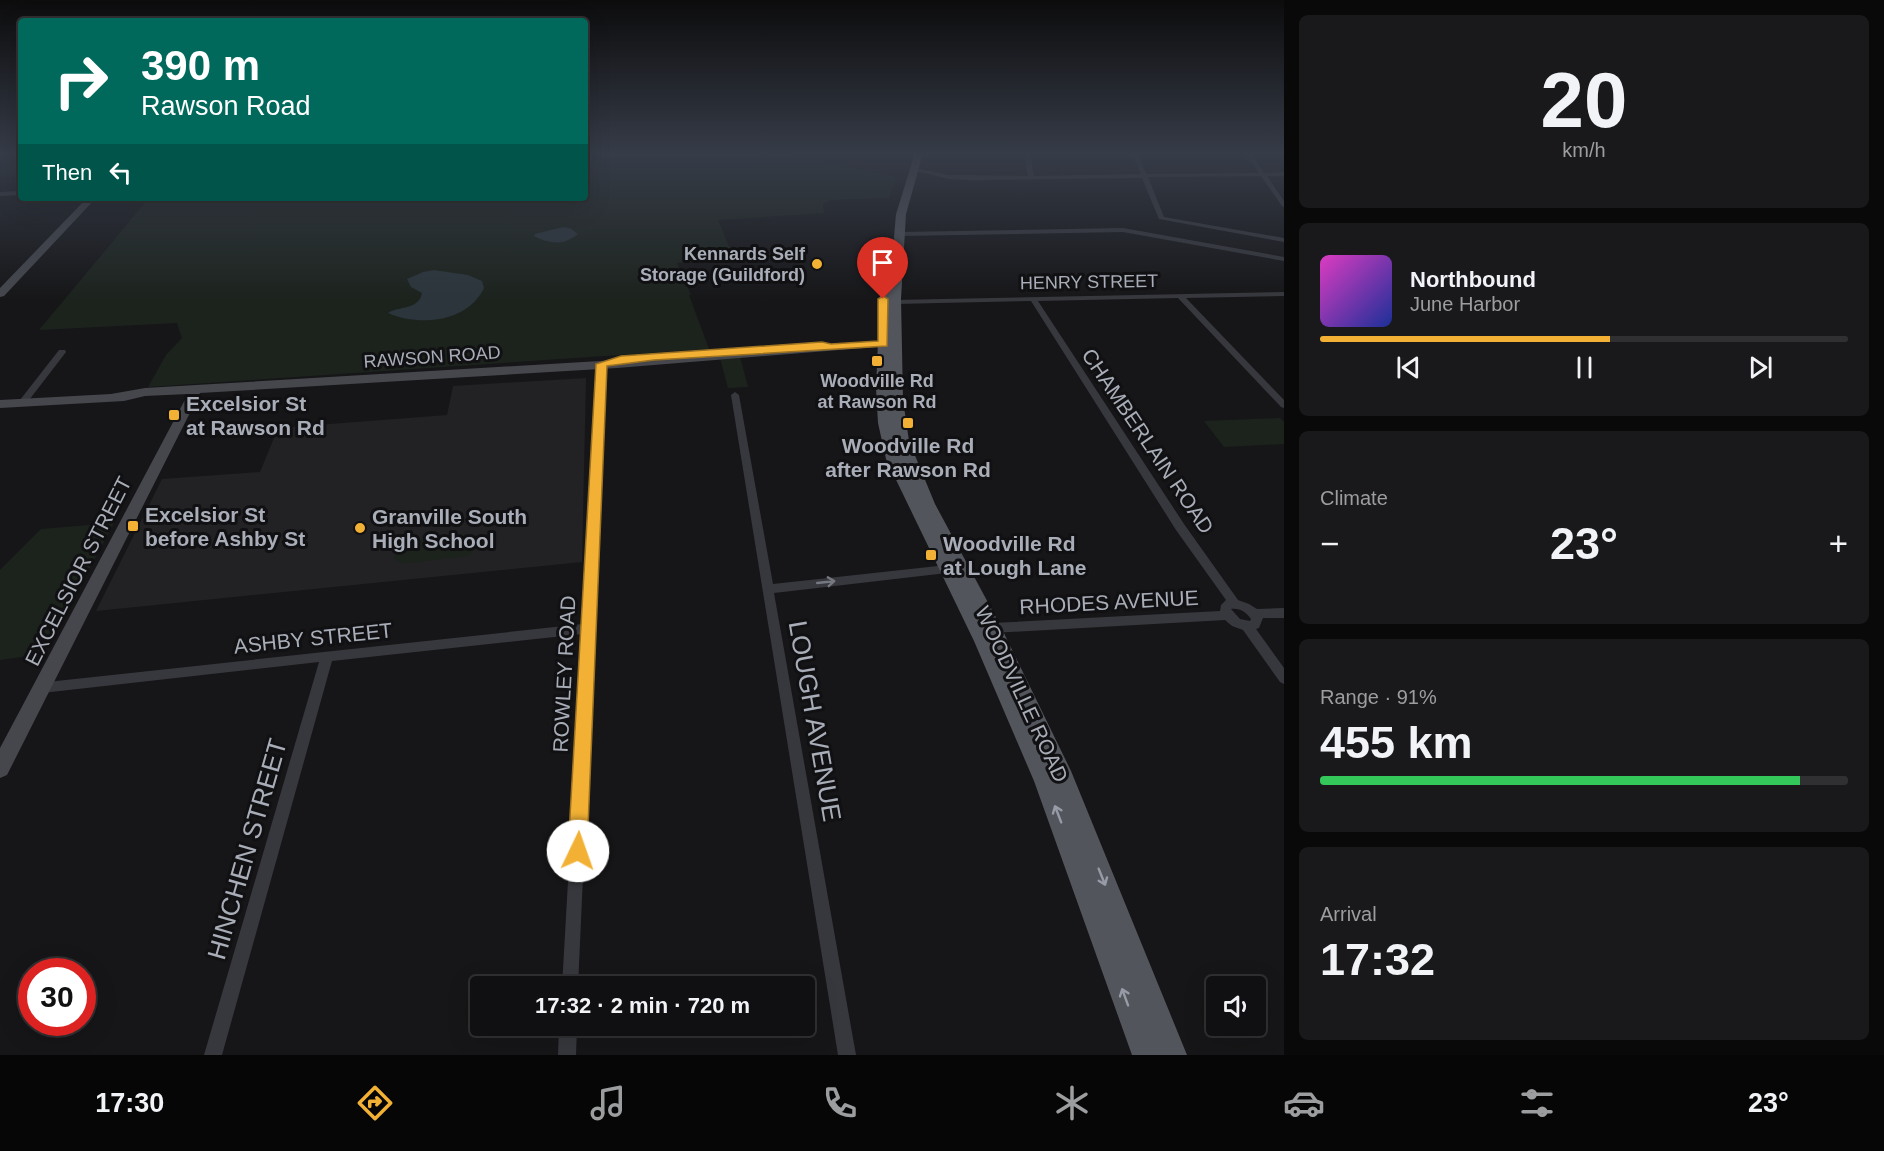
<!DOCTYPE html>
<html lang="en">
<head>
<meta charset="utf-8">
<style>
  body { margin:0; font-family:Helvetica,sans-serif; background:#19191b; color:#f1f3f6; height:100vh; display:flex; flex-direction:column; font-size:22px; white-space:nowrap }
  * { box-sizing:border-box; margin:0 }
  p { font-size:20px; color:#9c9d9f }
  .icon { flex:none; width:33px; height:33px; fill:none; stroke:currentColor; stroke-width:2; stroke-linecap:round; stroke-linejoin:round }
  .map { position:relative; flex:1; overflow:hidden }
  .sheet { display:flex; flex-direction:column; gap:15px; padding:15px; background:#09090a; width:600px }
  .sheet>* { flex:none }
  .banner { position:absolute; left:18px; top:18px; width:570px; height:183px; border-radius:6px; box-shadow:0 6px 24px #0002,0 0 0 2px #303032; background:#00695c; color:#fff; overflow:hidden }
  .fabs { position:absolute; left:1206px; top:976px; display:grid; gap:12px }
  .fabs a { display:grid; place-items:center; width:60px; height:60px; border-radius:6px; background:#101012; box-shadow:0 6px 24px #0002,0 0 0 2px #303032; font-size:30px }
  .speed { position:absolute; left:18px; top:958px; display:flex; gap:12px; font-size:30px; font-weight:700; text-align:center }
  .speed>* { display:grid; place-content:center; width:78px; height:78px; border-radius:50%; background:#101012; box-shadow:0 6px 24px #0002,0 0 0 2px #303032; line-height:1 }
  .speed .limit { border:9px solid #d22; background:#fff; color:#111 }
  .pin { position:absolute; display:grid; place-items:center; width:51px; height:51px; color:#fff; margin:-62px -26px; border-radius:50% 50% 50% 0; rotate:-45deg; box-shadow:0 0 6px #0007 }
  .pin .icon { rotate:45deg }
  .me { position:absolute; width:66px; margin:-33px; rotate:3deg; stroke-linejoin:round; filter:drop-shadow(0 0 4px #0008) }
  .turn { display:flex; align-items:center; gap:21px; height:126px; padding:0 24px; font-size:27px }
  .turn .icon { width:78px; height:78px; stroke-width:2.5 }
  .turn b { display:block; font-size:42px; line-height:51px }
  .then { display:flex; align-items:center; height:57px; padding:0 24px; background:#0003; gap:12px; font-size:22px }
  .big { font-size:45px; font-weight:700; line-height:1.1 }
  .sheet .widget { flex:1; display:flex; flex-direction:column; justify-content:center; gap:9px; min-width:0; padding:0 21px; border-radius:9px; background:#19191b }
  .sheet .dial { align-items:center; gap:0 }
  .dial b { font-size:78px; line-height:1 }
  .song { display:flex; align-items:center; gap:18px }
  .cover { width:72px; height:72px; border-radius:9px; background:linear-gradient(135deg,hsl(310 70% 55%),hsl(230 70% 35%)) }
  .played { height:6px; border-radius:3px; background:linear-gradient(90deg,#f2b134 55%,#303032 55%) }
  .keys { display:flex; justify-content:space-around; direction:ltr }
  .heat { display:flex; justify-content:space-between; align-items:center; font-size:33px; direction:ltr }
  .charge { height:9px; border-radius:4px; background:linear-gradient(90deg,#34c759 91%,#303032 0) }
  .trip { position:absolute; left:470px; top:976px; width:345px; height:60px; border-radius:6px; background:#101012; box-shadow:0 6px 24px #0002,0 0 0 2px #303032; font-weight:700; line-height:60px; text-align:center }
  .dock { display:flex; height:96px; justify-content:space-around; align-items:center; background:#060607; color:#9c9d9f }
  .dock .icon { width:42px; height:42px }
  .dock .selected { color:#f2b134 }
  .dock b { font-size:27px; color:#f1f3f6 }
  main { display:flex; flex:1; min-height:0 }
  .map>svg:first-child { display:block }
  .built { fill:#222225 }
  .green { fill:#1c231d }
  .water { fill:#2c353c }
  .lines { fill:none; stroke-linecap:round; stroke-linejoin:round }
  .street { fill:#37383d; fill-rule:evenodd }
  .secondary { fill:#45474d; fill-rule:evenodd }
  .primary { fill:#53555c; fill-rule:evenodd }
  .oneway { stroke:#757881 }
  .oneway2 { stroke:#979ba6 }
  .route { fill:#f2b134; stroke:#9d7322; stroke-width:1.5 }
  .poi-dot { fill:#f2b134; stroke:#111113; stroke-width:2 }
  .labels { text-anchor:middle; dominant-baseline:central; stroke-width:6; stroke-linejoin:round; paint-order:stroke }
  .far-poi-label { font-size:18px; font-weight:bold; fill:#a8adb8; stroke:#111113; text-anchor:end }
  .far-street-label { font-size:18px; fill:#a8adb8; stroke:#111113 }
  .poi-label { font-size:21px; font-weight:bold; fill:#a8adb8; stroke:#111113; text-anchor:start }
  .street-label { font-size:21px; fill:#a8adb8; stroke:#111113 }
  .near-street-label { font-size:26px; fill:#a8adb8; stroke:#111113 }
</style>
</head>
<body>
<main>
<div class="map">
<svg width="1284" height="1055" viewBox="0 0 1284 1055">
  <rect width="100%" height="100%" fill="#161618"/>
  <path class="built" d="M586,378l-4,184 -486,49 66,-132 98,-7 18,-44 169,-13 6,-29z"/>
  <g class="green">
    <path d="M0,153h21v22l-21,1z"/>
    <path d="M585,153h196l116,24 -8,21 -57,2 -9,4 1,9 -106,7 16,38 -57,5 14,32h-2l20,54 -561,38 18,-32 16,-17 -5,-15 -138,7 110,-132h436z"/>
    <path d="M740,357l8,30 -20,1 -8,-30z"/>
    <path d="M1280,418l4,4v22l-60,3 -20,-26z"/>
    <path d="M114,523l-71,131 -43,6v-90l41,-41z"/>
    <path d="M468,534l6,6 2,9 -8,7 -66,8 -8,-5v-10l9,-8z"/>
  </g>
  <g class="water">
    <path d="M563,227l7,1 8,6c-14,12 -29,10 -44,2l1,-2z"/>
    <path d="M434,270l34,5 14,6 2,7c-16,34 -64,39 -96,25 11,-7 31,-3 34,-20l-11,-6 -4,-8 16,-7z"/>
  </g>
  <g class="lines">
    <g class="street">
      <path d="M1024,153h6l4,23 107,-2 -9,-21h6l8,21 113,-1 -14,-20h6l13,20 20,-1v4h-17l17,25v6l-2,-1 -21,-30 -113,1 16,40 120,21v4l-125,-23 -17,-41 -169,2 -24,-1 -37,-9 3,-2 34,7 79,1z"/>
      <path d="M21,191v4l-21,1v-4z"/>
      <path d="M1123,228l161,29v4l-161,-29 -223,4 -3,-2 3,-2z"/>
      <path d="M1284,292v4l-98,2 98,102v8l-3,-1 -103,-109 -140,3 146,223 54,76 11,4 8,5 27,-1v10h-21l-4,10 -3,1 28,39v16l-4,-2 -37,-52 -11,-4 -7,-6 -233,13 -4,-2 -2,-3 2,-3 4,-2 228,-12 1,-6 5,-5 -50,-70 -145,-229 -136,3h-3v-4zM1231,609c9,-1 15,3 20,10l-1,2 -10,-2z"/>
      <path d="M59,350h6l1,2 -40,52h-6v-4z"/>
      <path d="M599,362h3l4,2 -28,623h-16l20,-353 -250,27 -110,394h-18l115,-393 -277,31 -4,-2 -2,-4 2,-4 545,-59z"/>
      <path d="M735,392l4,3 34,189 174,-19 4,1 2,3 -2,3 -4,1 -173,20 82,462h-18l-107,-660z"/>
      <path d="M559,1026h18l-1,29h-18z"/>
    </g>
    <g class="secondary">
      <path d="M87,198h9l-92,98 -4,1v-9z"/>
      <path d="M897,340l4,1v4l-284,23 -417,25 -193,382 -7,3v-30l188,-354 -43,2 -21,5 -124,7v-8l111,-6 34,-6 472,-28z"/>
    </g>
    <path class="primary" d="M915,153h8l-17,61 -5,85 2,101 6,41 26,63 64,119 72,148 116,284h-55l-98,-274 -60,-140 -88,-182 -8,-36 -2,-35 5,-115 5,-3 5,3 5,-59z"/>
  </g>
  <defs><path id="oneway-shaft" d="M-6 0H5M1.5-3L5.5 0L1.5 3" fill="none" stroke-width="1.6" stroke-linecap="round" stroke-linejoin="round" transform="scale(1.5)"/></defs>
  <use class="oneway" href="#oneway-shaft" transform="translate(826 582) rotate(-6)"/>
  <g class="oneway2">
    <use href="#oneway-shaft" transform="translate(1058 814) rotate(-111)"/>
    <use href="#oneway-shaft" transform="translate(1102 877) rotate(68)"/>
    <use href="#oneway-shaft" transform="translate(1125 997) rotate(-110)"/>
  </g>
  <linearGradient id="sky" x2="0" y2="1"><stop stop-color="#0c0c0d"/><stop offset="0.51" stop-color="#363c48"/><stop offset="1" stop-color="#363c48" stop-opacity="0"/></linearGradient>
  <rect width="1284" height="301" fill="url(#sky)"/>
  <path class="route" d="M883,296l5,3 -1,47 -233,14 -47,6 -20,485 -3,7 -6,3 -7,-3 -3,-7 28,-487 25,-8 201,-14 9,2 47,-3v-42z"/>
  <g class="poi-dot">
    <circle cx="817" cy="264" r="6"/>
    <rect x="871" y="355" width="12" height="12" rx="3"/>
    <rect x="168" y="409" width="12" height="12" rx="3"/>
    <rect x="902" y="417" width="12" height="12" rx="3"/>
    <rect x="127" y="520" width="12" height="12" rx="3"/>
    <circle cx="360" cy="528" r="6"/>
    <rect x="925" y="549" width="12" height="12" rx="3"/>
  </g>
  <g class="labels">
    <g class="far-poi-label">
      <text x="805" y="254">Kennards Self<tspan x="805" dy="21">Storage (Guildford)</tspan></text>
      <text x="877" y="381" text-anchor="middle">Woodville Rd<tspan x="877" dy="21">at Rawson Rd</tspan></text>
    </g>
    <g class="far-street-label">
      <text transform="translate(1089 282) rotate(-1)">HENRY STREET</text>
      <text transform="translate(432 357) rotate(-4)">RAWSON ROAD</text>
    </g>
    <g class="poi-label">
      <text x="186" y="403">Excelsior St<tspan x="186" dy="24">at Rawson Rd</tspan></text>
      <text x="908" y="445" text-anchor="middle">Woodville Rd<tspan x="908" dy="24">after Rawson Rd</tspan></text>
      <text x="145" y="514">Excelsior St<tspan x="145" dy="24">before Ashby St</tspan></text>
      <text x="372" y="516">Granville South<tspan x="372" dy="24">High School</tspan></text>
      <text x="943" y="543">Woodville Rd<tspan x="943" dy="24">at Lough Lane</tspan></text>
    </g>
    <g class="street-label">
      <text transform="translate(1148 441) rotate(56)">CHAMBERLAIN ROAD</text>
      <text transform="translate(78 571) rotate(-63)">EXCELSIOR STREET</text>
      <text transform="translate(1109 602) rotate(-3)">RHODES AVENUE</text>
      <text transform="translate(313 638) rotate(-6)">ASHBY STREET</text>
      <text transform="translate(564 674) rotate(-87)">ROWLEY ROAD</text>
      <text transform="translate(1022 694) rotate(65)">WOODVILLE ROAD</text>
    </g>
    <g class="near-street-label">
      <text transform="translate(815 721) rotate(80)">LOUGH AVENUE</text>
      <text transform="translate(247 849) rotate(-74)">HINCHEN STREET</text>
    </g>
  </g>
</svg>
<div class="fabs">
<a><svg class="icon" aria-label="sound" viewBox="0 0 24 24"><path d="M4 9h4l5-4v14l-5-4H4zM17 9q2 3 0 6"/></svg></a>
</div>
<div class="speed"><div class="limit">30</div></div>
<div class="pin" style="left:883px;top:299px;background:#d93025"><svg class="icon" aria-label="arrive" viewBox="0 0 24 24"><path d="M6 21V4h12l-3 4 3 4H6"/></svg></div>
<svg class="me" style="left:578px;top:851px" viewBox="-20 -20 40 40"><circle r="19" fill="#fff"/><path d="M0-13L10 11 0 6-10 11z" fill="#f2b134"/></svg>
<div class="trip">17:32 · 2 min · 720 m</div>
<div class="banner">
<div class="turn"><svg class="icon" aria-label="right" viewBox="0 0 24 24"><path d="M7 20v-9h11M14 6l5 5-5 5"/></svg><div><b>390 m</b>Rawson Road</div></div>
<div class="then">Then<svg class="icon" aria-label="left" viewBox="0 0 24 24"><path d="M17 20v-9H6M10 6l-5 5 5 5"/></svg></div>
</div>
</div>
<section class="sheet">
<div class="widget dial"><b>20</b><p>km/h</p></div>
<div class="widget">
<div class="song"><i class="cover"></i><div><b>Northbound</b><p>June Harbor</p></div></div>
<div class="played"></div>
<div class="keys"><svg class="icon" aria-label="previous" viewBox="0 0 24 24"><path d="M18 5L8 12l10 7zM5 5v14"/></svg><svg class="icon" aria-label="pause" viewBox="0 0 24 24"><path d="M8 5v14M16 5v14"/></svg><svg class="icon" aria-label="next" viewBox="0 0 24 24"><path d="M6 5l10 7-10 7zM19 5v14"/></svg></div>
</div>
<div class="widget"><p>Climate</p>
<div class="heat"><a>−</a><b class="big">23°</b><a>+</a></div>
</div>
<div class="widget"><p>Range · 91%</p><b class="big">455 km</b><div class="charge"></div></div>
<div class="widget"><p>Arrival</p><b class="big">17:32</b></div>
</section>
</main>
<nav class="dock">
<b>17:30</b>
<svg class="icon selected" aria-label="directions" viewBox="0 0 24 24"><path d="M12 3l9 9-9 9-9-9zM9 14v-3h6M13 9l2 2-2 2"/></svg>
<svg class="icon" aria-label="music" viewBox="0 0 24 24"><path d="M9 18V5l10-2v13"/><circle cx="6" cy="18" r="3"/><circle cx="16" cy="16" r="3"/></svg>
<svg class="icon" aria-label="phone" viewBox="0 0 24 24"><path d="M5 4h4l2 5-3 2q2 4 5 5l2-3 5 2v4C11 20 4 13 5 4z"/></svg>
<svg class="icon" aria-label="climate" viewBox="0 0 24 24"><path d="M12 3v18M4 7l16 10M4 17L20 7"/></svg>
<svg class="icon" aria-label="car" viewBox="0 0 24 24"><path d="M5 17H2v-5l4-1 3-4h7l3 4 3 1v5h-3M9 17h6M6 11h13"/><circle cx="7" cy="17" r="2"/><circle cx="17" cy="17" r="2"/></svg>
<svg class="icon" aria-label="filters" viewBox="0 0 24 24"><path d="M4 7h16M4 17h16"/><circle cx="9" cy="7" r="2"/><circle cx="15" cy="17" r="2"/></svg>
<b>23°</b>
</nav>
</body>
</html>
